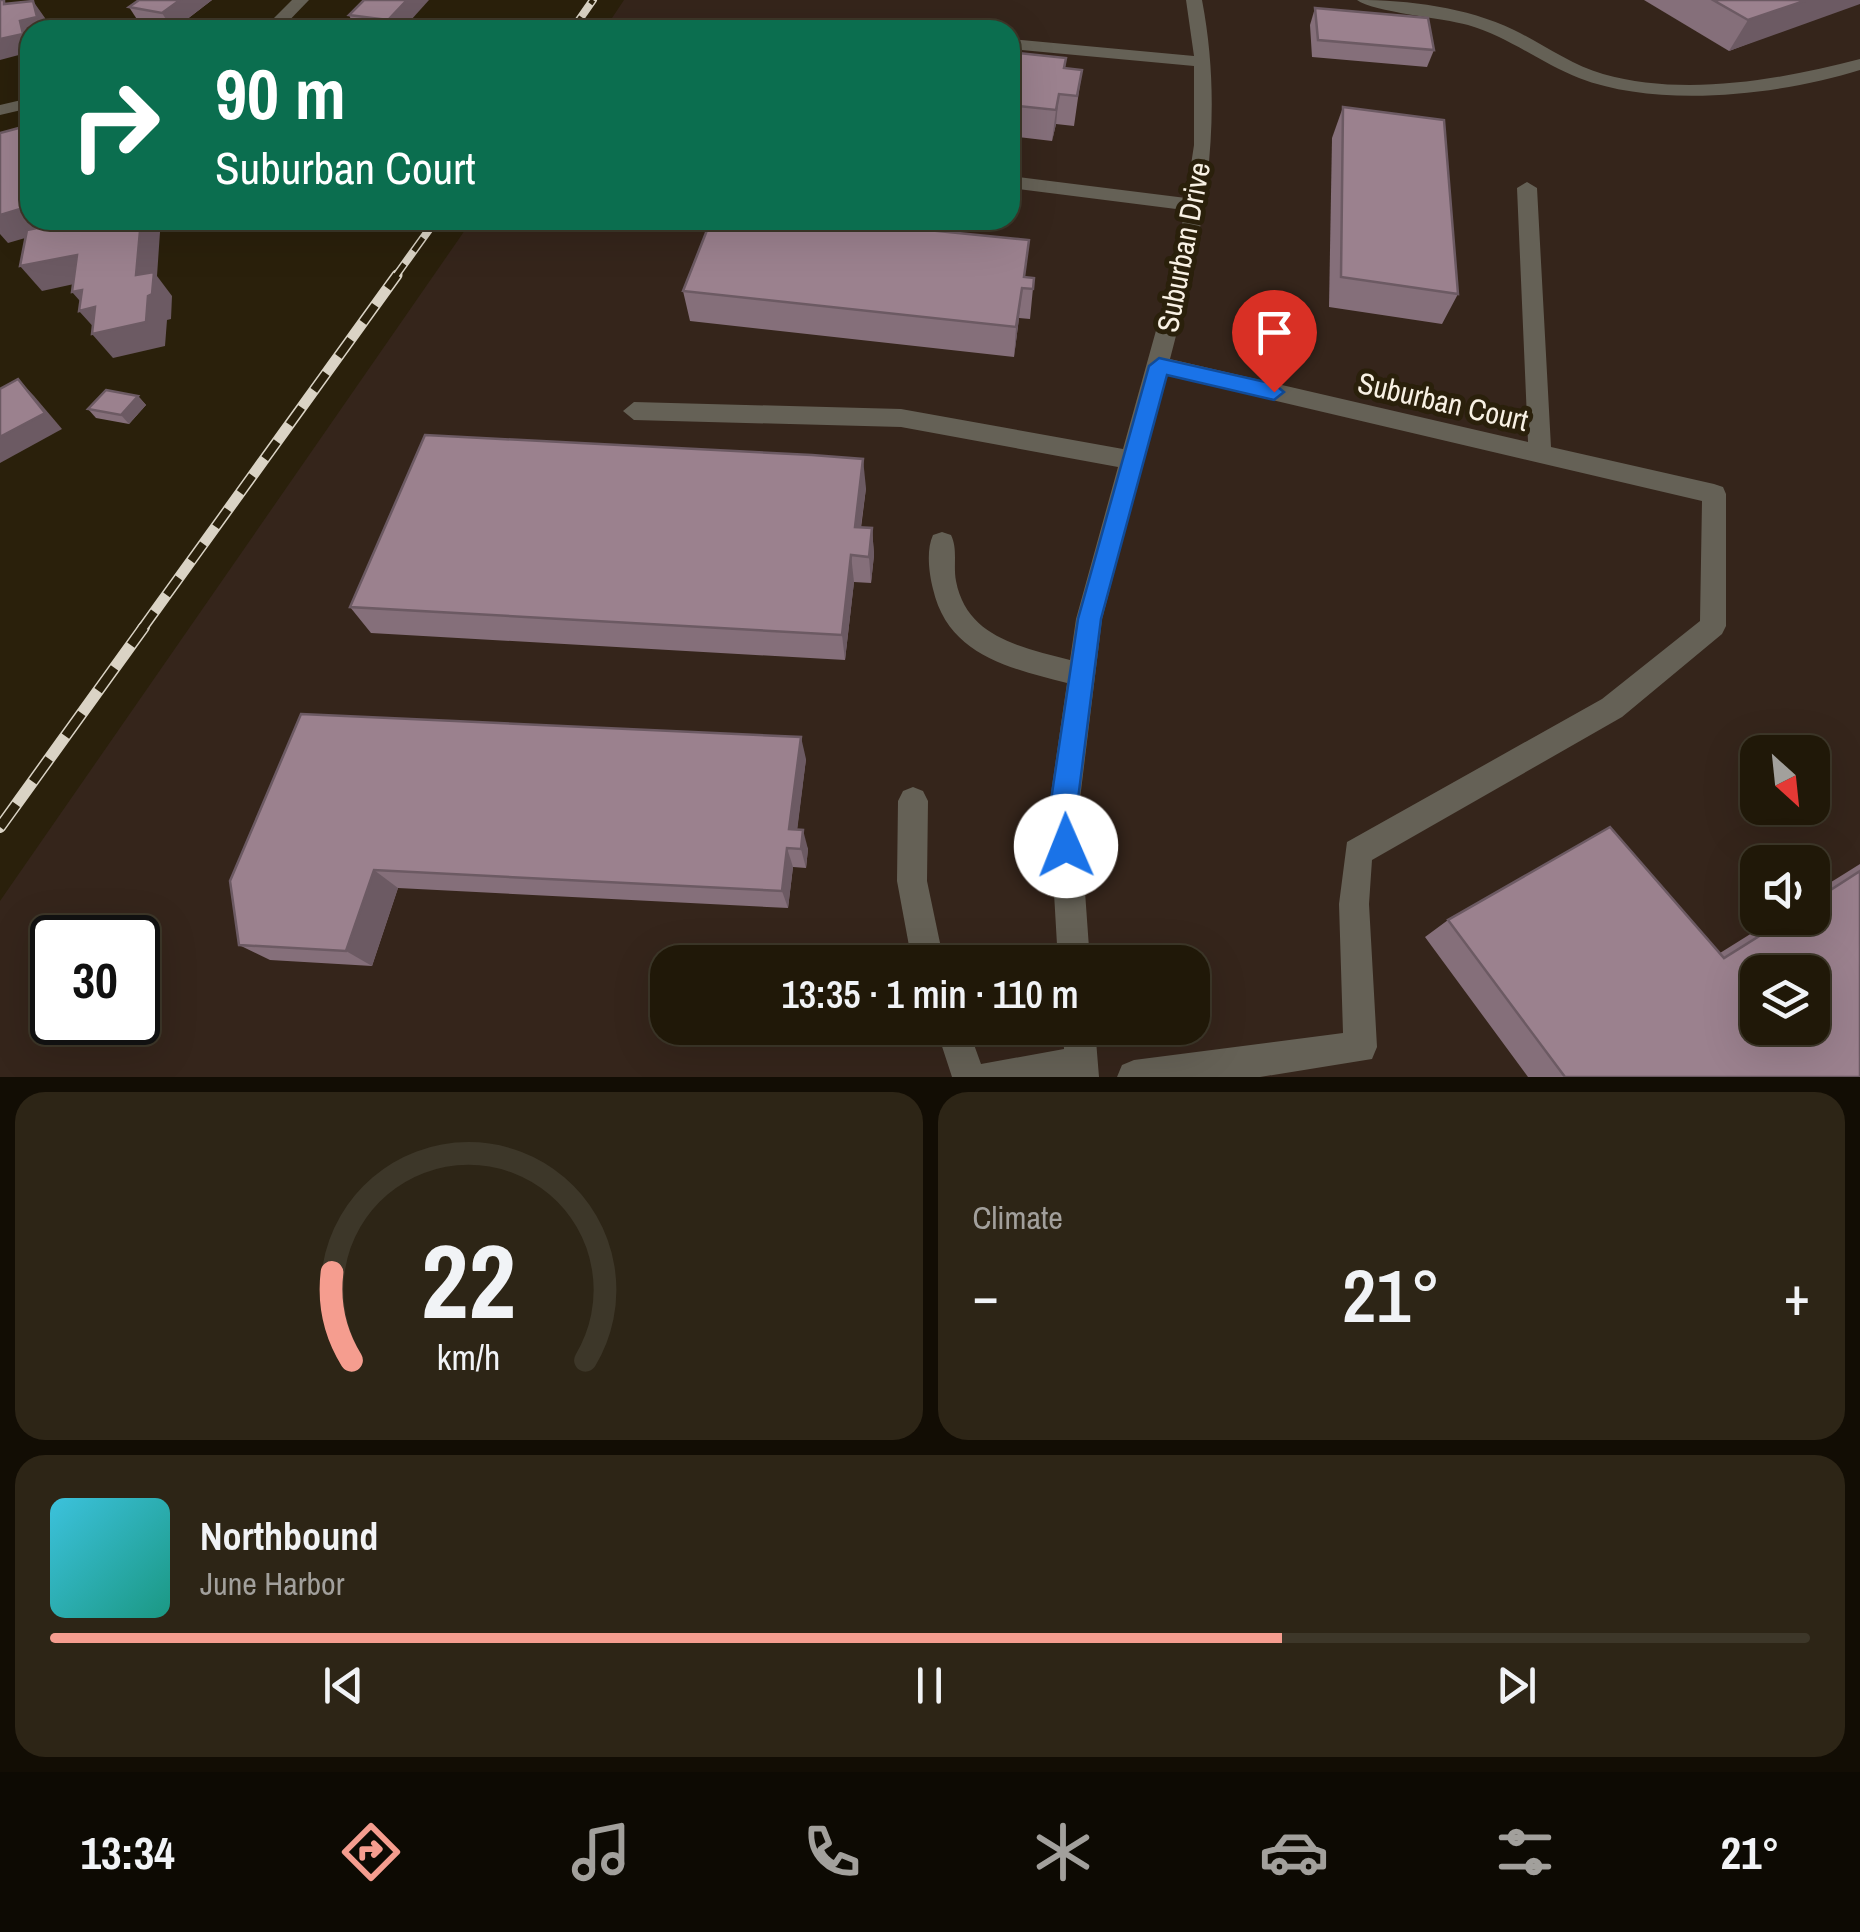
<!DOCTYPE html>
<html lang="en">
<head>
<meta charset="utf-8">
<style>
  body { margin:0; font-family:"Archivo Narrow",sans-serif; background:#2d2516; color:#f1f3f6; height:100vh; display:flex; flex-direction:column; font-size:38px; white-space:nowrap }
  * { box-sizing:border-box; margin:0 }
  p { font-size:32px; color:#a2a09c }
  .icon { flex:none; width:55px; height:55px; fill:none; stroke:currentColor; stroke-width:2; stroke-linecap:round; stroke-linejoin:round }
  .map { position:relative; height:1077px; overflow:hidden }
  .details { display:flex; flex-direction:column; gap:15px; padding:15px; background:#120d04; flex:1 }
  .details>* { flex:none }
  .top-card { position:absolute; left:20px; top:20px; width:1000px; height:210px; border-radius:30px; box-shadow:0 10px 40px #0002,0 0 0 2px #3d3729; background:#0b6e4f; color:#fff; overflow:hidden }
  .needle { width:65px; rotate:153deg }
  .controls { position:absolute; left:1740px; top:735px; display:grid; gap:20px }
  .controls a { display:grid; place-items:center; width:90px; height:90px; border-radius:20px; background:#201808; box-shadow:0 10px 40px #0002,0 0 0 2px #3d3729; font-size:50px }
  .speed { position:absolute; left:30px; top:915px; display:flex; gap:20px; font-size:50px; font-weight:700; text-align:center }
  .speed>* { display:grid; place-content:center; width:130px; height:130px; border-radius:50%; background:#201808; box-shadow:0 10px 40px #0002,0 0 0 2px #3d3729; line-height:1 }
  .speed .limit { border:5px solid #111; border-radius:15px; background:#fff; color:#111 }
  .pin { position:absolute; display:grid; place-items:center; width:85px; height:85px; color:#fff; margin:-102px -42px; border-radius:50% 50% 50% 0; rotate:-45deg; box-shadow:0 0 10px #0007 }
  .pin .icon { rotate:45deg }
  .me { position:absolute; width:110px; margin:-55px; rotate:359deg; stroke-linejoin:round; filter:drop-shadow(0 0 8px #0008) }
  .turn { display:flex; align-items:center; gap:35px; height:210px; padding:0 30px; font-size:45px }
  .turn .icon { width:130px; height:130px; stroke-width:2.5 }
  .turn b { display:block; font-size:70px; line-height:85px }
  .big { font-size:75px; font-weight:600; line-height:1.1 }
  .details .card { flex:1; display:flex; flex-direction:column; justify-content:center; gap:15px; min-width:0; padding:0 35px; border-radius:30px; background:#2d2516 }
  .details .dial { align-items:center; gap:0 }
  .dial svg { height:260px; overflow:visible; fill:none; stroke:#3d3729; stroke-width:7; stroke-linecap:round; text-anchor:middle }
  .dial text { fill:#f1f3f6; stroke:none }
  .song { display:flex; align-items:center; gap:30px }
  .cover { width:120px; height:120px; border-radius:15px; background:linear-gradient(135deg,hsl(190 70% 55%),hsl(170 70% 35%)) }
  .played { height:10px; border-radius:5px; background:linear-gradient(90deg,#f59d8f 70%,#3d3729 70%) }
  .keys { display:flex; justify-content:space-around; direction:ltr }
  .heat { display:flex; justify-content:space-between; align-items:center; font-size:55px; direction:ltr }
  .details .tiles { flex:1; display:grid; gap:15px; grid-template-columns:1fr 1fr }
  .card:last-child { grid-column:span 2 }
  .trip { position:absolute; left:650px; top:945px; width:560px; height:100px; border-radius:30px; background:#201808; box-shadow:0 10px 40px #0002,0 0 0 2px #3d3729; font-weight:600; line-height:100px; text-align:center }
  .tabs { display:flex; height:160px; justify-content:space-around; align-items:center; background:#0d0a03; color:#a2a09c }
  .tabs .icon { width:70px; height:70px }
  .tabs .on { color:#f59d8f }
  .tabs b { font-size:45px; color:#f1f3f6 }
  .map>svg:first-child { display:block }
  .industrial { fill:#35251b; fill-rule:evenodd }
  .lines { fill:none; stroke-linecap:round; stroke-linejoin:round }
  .minor { fill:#656156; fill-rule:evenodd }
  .rail-far2-casing { stroke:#dad3c5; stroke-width:8 }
  .rail-far1-casing { stroke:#dad3c5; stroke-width:11 }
  .rail-casing { stroke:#dad3c5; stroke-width:12 }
  .rail-far2 { stroke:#2a200b; stroke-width:5; stroke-dasharray:16; stroke-linecap:butt }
  .rail-far1 { stroke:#2a200b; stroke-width:8; stroke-dasharray:21; stroke-linecap:butt }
  .rail { stroke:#2a200b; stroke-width:9; stroke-dasharray:28; stroke-linecap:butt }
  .wall { fill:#856f7a }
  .shaded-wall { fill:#6c5a63 }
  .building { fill:#9b818e; stroke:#6c5a63; stroke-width:2.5; fill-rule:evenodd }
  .route { fill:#1a73e8; stroke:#114b97; stroke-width:2.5 }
  .labels { text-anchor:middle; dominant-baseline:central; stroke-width:10; stroke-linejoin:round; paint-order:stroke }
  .street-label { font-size:30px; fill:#f8f1e4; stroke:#2a200b }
</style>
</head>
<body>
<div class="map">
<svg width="1860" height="1077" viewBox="0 0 1860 1077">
  <rect width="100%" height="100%" fill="#2a200b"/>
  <path class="industrial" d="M624,0h1236v1077h-1860v-176l472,-681h538v-190h-406zM1758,752h54v56h-54zM1758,862h54v56h-54zM52,938h86v84h-86zM668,962h524v66h-524zM1758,972h54v56h-54z"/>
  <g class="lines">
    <g class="minor">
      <path d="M292,0h17l-29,30h-18z"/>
      <path d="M1186,0h16c24,125 0,238 -32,359l358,83 -11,-254 10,-6 10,6 14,259 163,37 9,3 3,7v132l-4,8 -100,83 -250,143 -3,44 8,143 -5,12 -112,18h-143l5,-12 12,-5 209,-27 -4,-129 8,-62 255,-143 98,-78 2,-120 -536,-126 -64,244 -23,188 11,155h-32l-9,-155 18,-124c-58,-15 -119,-28 -134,-94 -4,-16 -7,-39 0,-54l9,-3 9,3c7,14 2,31 5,46 11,57 66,66 114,79l6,-41 42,-152 -217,-40 -267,-7 -11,-9 11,-9 267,7 222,40 56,-201 5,-38 -174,-22v-12l176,22 8,-53v-79l-184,-17v-10l184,17z"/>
      <path d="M1357,0c52,0 109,7 157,30 29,14 57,35 89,44 82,23 176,6 257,-15v11c-80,25 -201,39 -281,8 -38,-15 -70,-41 -111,-53 -25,-7 -95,-13 -111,-25z"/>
      <path d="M30,98v10l-30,7v-10z"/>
      <path d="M913,787l10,4 5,10 -1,80 17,81h-32l-15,-81 1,-80 5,-10z"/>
      <path d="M936,1028h32l13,36 83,-15 -1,-21h32l4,49h-147z"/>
    </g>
    <defs>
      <g id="rail-far2">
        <path d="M572,30l21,-30"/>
        <path d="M395,277l41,-57"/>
      </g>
      <path id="rail-far1" d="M142,629l255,-354"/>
      <path id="rail" d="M0,827l144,-200"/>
    </defs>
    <use href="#rail-far2" class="rail-far2-casing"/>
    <use href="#rail-far1" class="rail-far1-casing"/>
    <use href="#rail" class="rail-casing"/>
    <use href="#rail-far2" class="rail-far2"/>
    <use href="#rail-far1" class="rail-far1"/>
    <use href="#rail" class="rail"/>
  </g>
  <g class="wall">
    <path d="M139,0h73l-39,30 -33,-6 -11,-17z"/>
    <path d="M364,0l38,30h-46l-7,-15z"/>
    <path d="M1644,0h216l-131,51z"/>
    <path d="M1315,8l119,42 -7,17 -115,-10 -2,-32z"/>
    <path d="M1010,52l56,6 -1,10 17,2 -8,56 -18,-2 -4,17 -42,-5z"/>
    <path d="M1343,107l115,187 -16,30 -113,-17 3,-169z"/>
    <path d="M1025,277l9,1 -4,41 -11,-1 -5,39 -324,-36 -7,-30z"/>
    <path d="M138,396l8,9 -17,19 -33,-6 -8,-9z"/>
    <path d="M866,488l-5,40h11l2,27 -3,28 -17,-1 -9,78 -474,-27 -21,-26z"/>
    <path d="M806,759l-9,70 11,20 -2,19 -13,-1 -5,41 -390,-20 -26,78 -102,-6 -31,-15 -9,-64z"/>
    <path d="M1860,864v213h-332l-103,-140 23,-17 272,33 56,-35h36v-24z"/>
  </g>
  <g class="shaded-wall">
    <path d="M180,0h32l-39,30 -11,-17z"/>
    <path d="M407,0h22l-27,30h-10l-4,-10z"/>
    <path d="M1807,0h53v4l-131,47 19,-31z"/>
    <path d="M33,1l12,17 3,12h-18v22l-30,8v-21l20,-18z"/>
    <path d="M1059,94l-3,30 -4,17 4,-31z"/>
    <path d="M30,206v14h40v5l-62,18 -8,-9v-19z"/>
    <path d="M141,220h11l8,12 -3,44 15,20 -1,23 -4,1 -2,26 -52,12 -21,-24 6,-2 -19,-21 8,-2 -15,-17 64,-17z"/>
    <path d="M77,255l20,24 -55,12 -22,-25z"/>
    <path d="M1022,288l-3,30 -5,39 2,-30z"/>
    <path d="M18,379l16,17 28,33 -62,34v-26z"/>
    <path d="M138,396l8,9 -17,19 -8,-9z"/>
    <path d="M863,459l3,29 -9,66 -2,-27z"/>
    <path d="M872,528l2,27 -3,28 -2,-26z"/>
    <path d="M851,555l3,27 -9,78 -3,-25z"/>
    <path d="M801,737l5,22 -11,89 -6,-19z"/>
    <path d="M803,830l5,19 -2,19 -5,-19z"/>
    <path d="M787,848l6,19 -5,41 -6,-17z"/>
    <path d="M374,870l24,18 -26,78 -26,-15z"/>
  </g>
  <g class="building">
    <path d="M0,0h4v4l29,-3 4,16 -17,4 3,13 -23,5z"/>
    <path d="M139,0h41l-18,13 -33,-6z"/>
    <path d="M364,0h43l-19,20 -39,-5z"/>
    <path d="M1713,0h94l-59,20z"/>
    <path d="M1315,8l113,10 6,32 -116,-10z"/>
    <path d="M698,20l98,10h-103z"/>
    <path d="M1010,52l56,6 -2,10 18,2 -5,26 -18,-2 -3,16 -46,-5z"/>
    <path d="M1343,107l101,13 14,174 -117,-17z"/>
    <path d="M30,125v81l-30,9v-82z"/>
    <path d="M78,220h63l-5,55 18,-3 -2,22 -4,2 -2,26 -54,12 3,-27 -16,4 3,-21 -10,2 5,-37 -57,11 7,-36z"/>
    <path d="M711,220h116l202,20 -5,37 10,1 -1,11 -11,-1 -6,39 -333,-36z"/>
    <path d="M18,379l27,34 -45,24v-48z"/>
    <path d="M106,390l32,6 -17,19 -33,-6z"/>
    <path d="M425,435l387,20 51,4 -8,68 17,1 -3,29 -18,-2 -9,80 -492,-28z"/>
    <path d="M301,714l500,23 -12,92 14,1 -2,19 -14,-1 -5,43 -408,-21 -28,81 -107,-6 -9,-64z"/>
    <path d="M1610,827l114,131 64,-40h24v-16l48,-31v206h-295l-117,-157zM1758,972h54v56h-54z"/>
  </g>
  <path class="route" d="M1159,358l115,26 10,8 -10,8 -107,-25 -66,244 -24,188 3,39 -4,9 -10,4 -9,-4 -7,-48 28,-188 71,-253z"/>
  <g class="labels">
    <g class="street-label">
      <text transform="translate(1183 247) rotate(-79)">Suburban Drive</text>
      <text transform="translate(1443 401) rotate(13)">Suburban Court</text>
    </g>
  </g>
</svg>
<div class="controls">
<a><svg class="needle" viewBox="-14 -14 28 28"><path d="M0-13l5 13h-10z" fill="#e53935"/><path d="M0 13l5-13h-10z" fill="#a2a09c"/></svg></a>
<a><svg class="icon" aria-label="sound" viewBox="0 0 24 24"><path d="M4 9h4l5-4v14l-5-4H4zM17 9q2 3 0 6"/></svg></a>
<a><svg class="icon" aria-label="layers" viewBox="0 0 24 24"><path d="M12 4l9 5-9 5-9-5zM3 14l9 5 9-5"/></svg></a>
</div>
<div class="speed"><div class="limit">30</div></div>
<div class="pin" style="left:1274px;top:392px;background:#d93025"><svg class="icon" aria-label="arrive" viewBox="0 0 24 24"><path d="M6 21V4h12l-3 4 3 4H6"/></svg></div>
<svg class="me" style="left:1066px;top:846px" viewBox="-20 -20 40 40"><circle r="19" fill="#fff"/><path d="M0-13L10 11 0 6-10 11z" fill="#1a73e8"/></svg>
<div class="trip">13:35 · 1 min · 110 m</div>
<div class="top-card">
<div class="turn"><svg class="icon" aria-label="right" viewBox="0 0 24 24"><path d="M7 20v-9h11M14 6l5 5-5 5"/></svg><div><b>90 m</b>Suburban Court</div></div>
</div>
</div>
<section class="details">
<div class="tiles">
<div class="card dial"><svg viewBox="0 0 100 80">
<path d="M14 69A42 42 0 1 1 86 69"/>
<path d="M14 69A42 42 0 0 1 8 42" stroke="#f59d8f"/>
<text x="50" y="56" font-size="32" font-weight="700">22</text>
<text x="50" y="72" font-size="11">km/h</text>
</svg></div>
<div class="card"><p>Climate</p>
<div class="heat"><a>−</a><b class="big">21°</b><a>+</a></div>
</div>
<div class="card">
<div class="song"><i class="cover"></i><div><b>Northbound</b><p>June Harbor</p></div></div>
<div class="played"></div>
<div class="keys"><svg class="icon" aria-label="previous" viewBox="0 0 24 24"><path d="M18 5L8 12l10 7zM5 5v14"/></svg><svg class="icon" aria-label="pause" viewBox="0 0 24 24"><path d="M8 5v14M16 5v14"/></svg><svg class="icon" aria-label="next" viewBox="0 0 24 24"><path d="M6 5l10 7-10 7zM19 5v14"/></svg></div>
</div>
</div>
</section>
<nav class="tabs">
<b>13:34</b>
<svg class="icon on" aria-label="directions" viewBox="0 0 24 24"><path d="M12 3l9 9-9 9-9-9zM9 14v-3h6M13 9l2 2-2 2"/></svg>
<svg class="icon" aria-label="music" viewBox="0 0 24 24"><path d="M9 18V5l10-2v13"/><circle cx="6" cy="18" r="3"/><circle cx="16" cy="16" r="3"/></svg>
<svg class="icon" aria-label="phone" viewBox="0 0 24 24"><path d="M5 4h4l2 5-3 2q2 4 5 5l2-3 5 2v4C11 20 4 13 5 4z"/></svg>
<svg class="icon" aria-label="climate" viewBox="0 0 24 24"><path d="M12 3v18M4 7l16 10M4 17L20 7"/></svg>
<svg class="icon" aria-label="car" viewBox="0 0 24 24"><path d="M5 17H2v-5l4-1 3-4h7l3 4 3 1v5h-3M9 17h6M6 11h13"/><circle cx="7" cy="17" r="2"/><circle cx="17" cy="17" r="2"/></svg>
<svg class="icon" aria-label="filters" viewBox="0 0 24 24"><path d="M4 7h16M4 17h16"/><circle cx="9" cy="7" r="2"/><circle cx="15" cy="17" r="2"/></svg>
<b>21°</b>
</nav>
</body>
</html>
